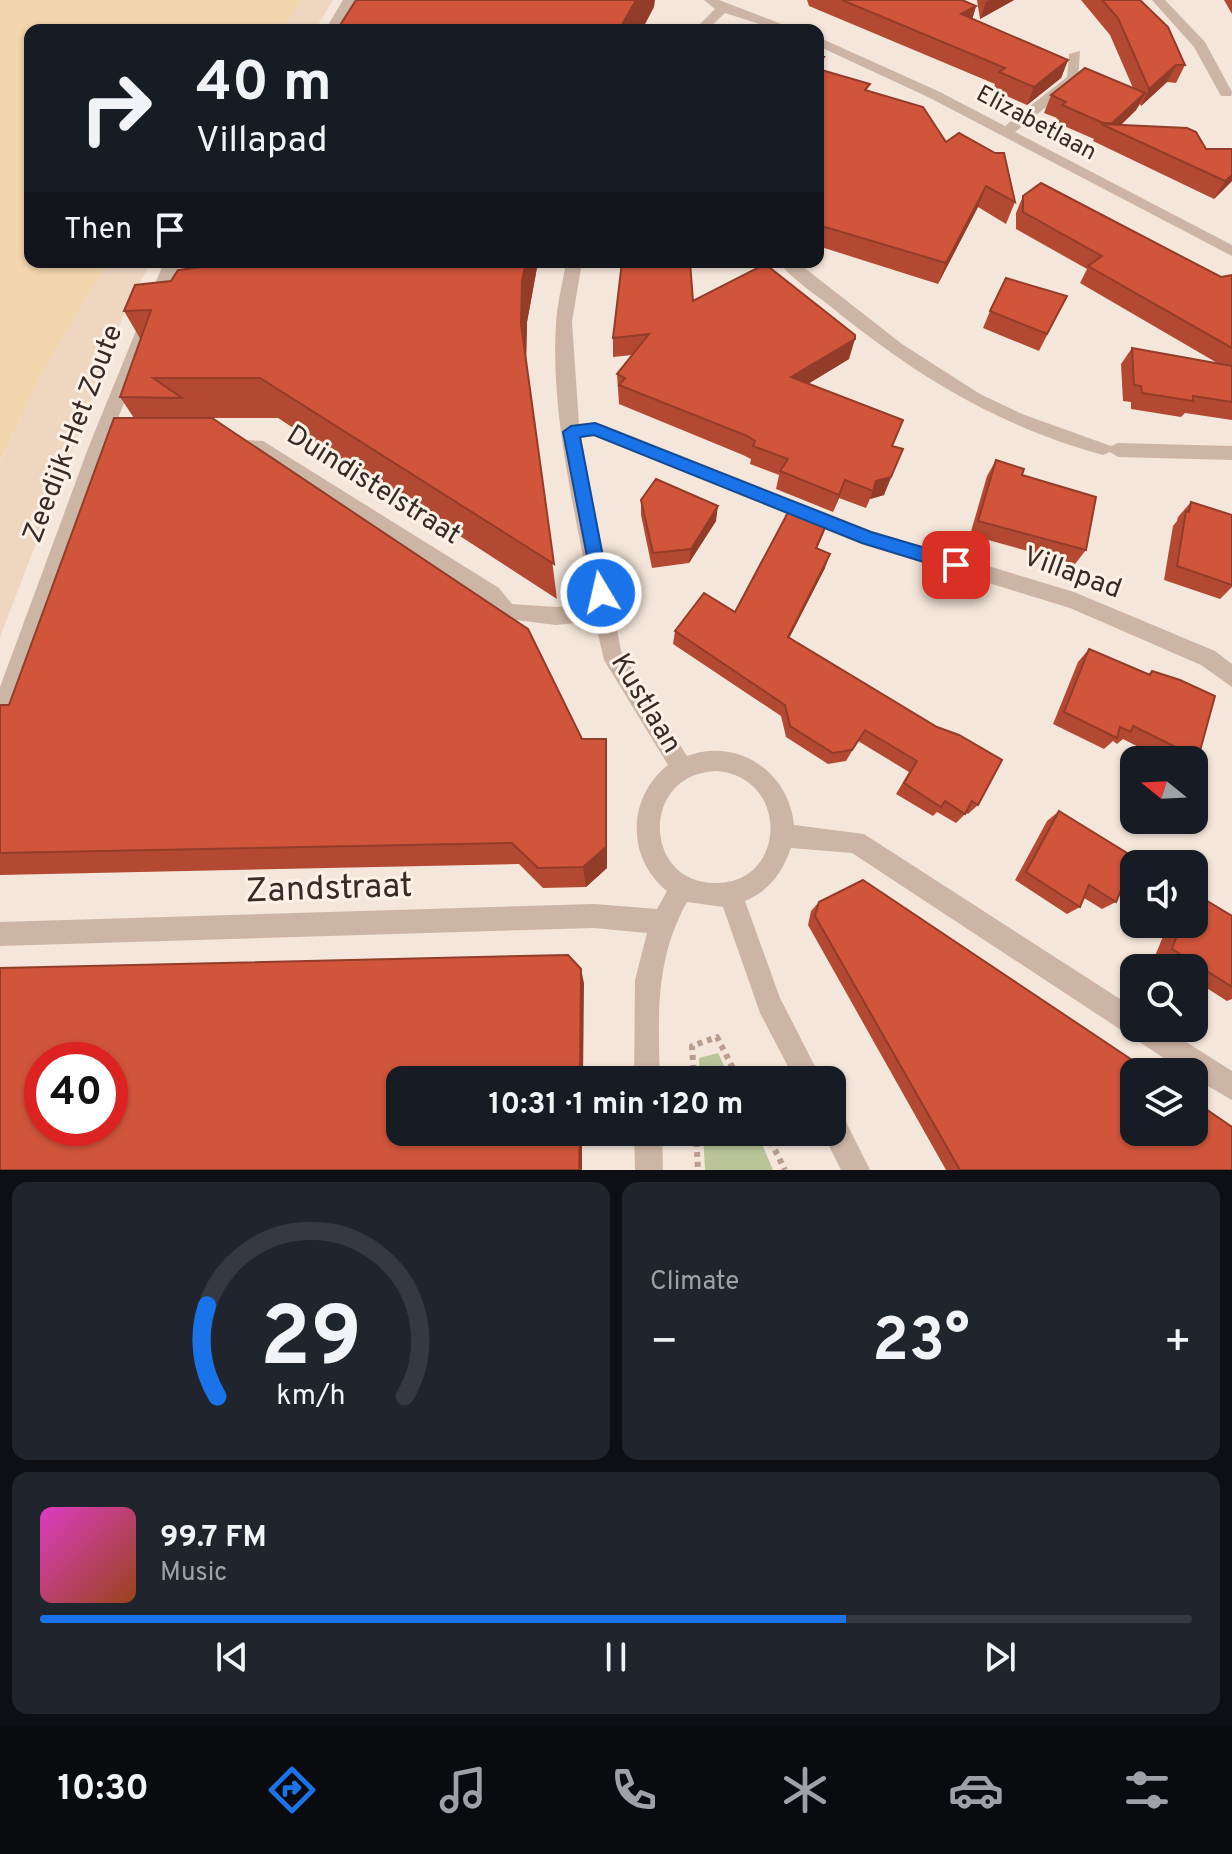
<!DOCTYPE html>
<html lang="en">
<head>
<meta charset="utf-8">
<style>
  body { margin:0; font-family:Overpass,sans-serif; background:#20242c; color:#f1f3f6; height:100vh; display:flex; flex-direction:column; font-size:30px; white-space:nowrap }
  * { box-sizing:border-box; margin:0 }
  p { font-size:26px; color:#9ea1a6 }
  .icon { flex:none; width:44px; height:44px; fill:none; stroke:currentColor; stroke-width:2; stroke-linecap:round; stroke-linejoin:round }
  .map { position:relative; height:1170px; overflow:hidden }
  .side { display:flex; flex-direction:column; gap:12px; padding:12px; background:#0d0f14; flex:1 }
  .side>* { flex:none }
  .guide { position:absolute; left:24px; top:24px; width:800px; height:244px; border-radius:16px; box-shadow:0 2px 6px #0004; background:#171b24; color:#f1f3f6; overflow:hidden }
  .needle { width:52px; rotate:288deg }
  .buttons { position:absolute; left:1120px; top:746px; display:grid; gap:16px }
  .buttons a { display:grid; place-items:center; width:88px; height:88px; border-radius:16px; background:#171b24; box-shadow:0 2px 6px #0004; font-size:40px }
  .speed { position:absolute; left:24px; top:1042px; display:flex; gap:16px; font-size:40px; font-weight:700; text-align:center }
  .speed>* { display:grid; place-content:center; width:104px; height:104px; border-radius:50%; background:#171b24; box-shadow:0 2px 6px #0004; line-height:1 }
  .speed .limit { border:12px solid #d22; background:#fff; color:#111 }
  .pin { position:absolute; display:grid; place-items:center; width:68px; height:68px; color:#fff; margin:-34px; border-radius:16px; box-shadow:0 4px 12px #0006 }
  .me { position:absolute; width:88px; margin:-44px; rotate:351deg; stroke-linejoin:round; filter:drop-shadow(0 0 6px #0008) }
  .turn { display:flex; align-items:center; gap:28px; height:168px; padding:0 40px; font-size:36px }
  .turn .icon { width:104px; height:104px; stroke-width:2.5 }
  .turn b { display:block; font-size:56px; line-height:68px }
  .then { display:flex; align-items:center; height:76px; padding:0 40px; background:#0003; gap:16px; font-size:30px }
  .big { font-size:60px; font-weight:700; line-height:1.1 }
  .side .tile { flex:1; display:flex; flex-direction:column; justify-content:center; gap:12px; min-width:0; padding:0 28px; border-radius:16px; background:#20242c }
  .side .dial { align-items:center; gap:0 }
  .dial svg { height:208px; overflow:visible; fill:none; stroke:#363941; stroke-width:7; stroke-linecap:round; text-anchor:middle }
  .dial text { fill:#f1f3f6; stroke:none }
  .song { display:flex; align-items:center; gap:24px }
  .cover { width:96px; height:96px; border-radius:12px; background:linear-gradient(135deg,hsl(310 70% 55%),hsl(20 70% 35%)) }
  .played { height:8px; border-radius:4px; background:linear-gradient(90deg,#1a73e8 70%,#363941 70%) }
  .keys { display:flex; justify-content:space-around; direction:ltr }
  .heat { display:flex; justify-content:space-between; align-items:center; font-size:44px; direction:ltr }
  .side .tiles { flex:1; display:grid; gap:12px; grid-template-columns:1fr 1fr }
  .tile:last-child { grid-column:span 2 }
  .trip { position:absolute; left:386px; top:1066px; width:460px; height:80px; border-radius:16px; background:#171b24; box-shadow:0 2px 6px #0004; font-weight:700; line-height:80px; text-align:center }
  .dock { display:flex; height:128px; justify-content:space-around; align-items:center; background:#090b0e; color:#9ea1a6 }
  .dock .icon { width:56px; height:56px }
  .dock .on { color:#1a73e8 }
  .dock b { font-size:36px; color:#f1f3f6 }
  .map>svg:first-child { display:block }
  .green { fill:#b9c599 }
  .sand { fill:#f3d6ae }
  .plaza { fill:#eed6c0 }
  .lines { fill:none; stroke-linecap:round; stroke-linejoin:round }
  .path { stroke:#b99e8f; stroke-width:6; stroke-dasharray:5 5; stroke-linecap:butt }
  .minor { fill:#cdb5a5; fill-rule:evenodd }
  .wall { fill:#b44933 }
  .shaded-wall { fill:#923c29 }
  .building { fill:#d1553b; stroke:#923c29; stroke-width:2; fill-rule:evenodd }
  .route { fill:#1a73e8; stroke:#114b97; stroke-width:2 }
  .labels { text-anchor:middle; dominant-baseline:central; stroke-width:6; stroke-linejoin:round; paint-order:stroke }
  .far-street-label { font-size:24px; fill:#382b27; stroke:#fbf1e7 }
  .street-label { font-size:28px; fill:#382b27; stroke:#fbf1e7 }
  .near-street-label { font-size:34px; fill:#382b27; stroke:#fbf1e7 }
</style>
</head>
<body>
<div class="map">
<svg width="1232" height="1170" viewBox="0 0 1232 1170">
  <rect width="100%" height="100%" fill="#f4e6da"/>
  <g class="green">
    <path d="M718,1053l13,27h-31l-1,-22z"/>
    <path d="M703,1132h54l16,38h-68z"/>
  </g>
  <path class="sand" d="M0,0h302l-20,30h-252v232h78l-67,113 -41,87z"/>
  <g class="plaza">
    <path d="M302,0h31l-18,30h-33z"/>
    <path d="M108,262h43l-25,47 -126,328v-174l41,-88z"/>
  </g>
  <g class="lines">
    <g class="path">
      <path d="M694,1080l-2,-34 25,-9 22,43"/>
      <path d="M696,1132l2,38"/>
      <path d="M766,1132l19,38"/>
    </g>
    <g class="minor">
      <path d="M343,0h12l-18,30h-12z"/>
      <path d="M704,0h15l78,30h-19l-53,-17 -18,17h-13l21,-21z"/>
      <path d="M1152,0h13l40,42 27,50 -1,4h-10l-27,-49z"/>
      <path d="M818,37l122,55 65,34 62,-49 2,-23 11,-3 -2,30 -63,51 217,113v11l-302,-158 -112,-52z"/>
      <path d="M164,262h16l-73,184 -96,271 -3,7 -8,3v-40l89,-241z"/>
      <path d="M566,262h16l-10,60 7,102h22l271,107 202,61 141,59 17,13v23l-31,-22 -131,-57 -209,-64 -267,-108 -13,2 40,213 66,105c51,-19 102,16 107,69l70,9 270,174v20h30l68,43v29l-38,-22v-6h-9l-333,-219 -61,-5c-9,25 -21,42 -46,53l35,97 42,82h-27l-35,-67 -37,-106 -36,-5c-32,57 -29,114 -27,178h-26l1,-100 12,-47 -53,-5 -594,18v-24l594,-18 63,5 10,-18c-41,-33 -40,-94 1,-126l-64,-105 -9,-39 -39,4 -56,-7 -15,-18 -231,-147h-28l-9,-7 9,-7 37,2 236,147 13,16 44,3 36,-3c-16,-91 -42,-188 -36,-281 1,-20 7,-41 10,-61zM715,771c75,4 73,113 0,112 -72,0 -75,-108 0,-112z"/>
      <path d="M779,262h18l105,82 78,50 42,20 89,32 7,-3 114,3v14l-114,-3 -8,-5 -7,3c-104,-29 -184,-77 -268,-145 -18,-15 -42,-29 -56,-48z"/>
      <path d="M832,1110l10,4 28,56h-29l-19,-38h10z"/>
      <path d="M634,1132h28l1,38h-28z"/>
    </g>
  </g>
  <g class="wall">
    <path d="M807,0h155l14,6 -4,13 96,41 -7,18 -34,27 -34,-15 2,-6 -186,-78z"/>
    <path d="M977,0h37l-34,19z"/>
    <path d="M1081,0h59l45,65 -9,18 -9,-1 -26,24 -1,-2 -4,6 -15,15 85,24 26,32 -18,18 -121,-58 1,-2 -39,-17 2,-4 -13,-5 7,-18 82,-7 -23,-53z"/>
    <path d="M1224,0h8v14z"/>
    <path d="M818,56l6,1 -3,13 48,21 77,51 69,60 -9,22 -28,-17 -40,77 -120,-38z"/>
    <path d="M1023,196l198,81 11,-2v145l-47,-7 -4,4 -50,-8v-7l-8,-1 -2,-37 11,-16 87,16 -139,-81 7,-14 -71,-40v-16z"/>
    <path d="M194,262h344l-11,60 -1,36 31,241 -279,-181h-85l389,321 25,26v103l-21,19 -43,1 -24,-24 -519,11v-170h9l125,-287 -14,-21 21,-57 -17,-29 47,-30 26,-13z"/>
    <path d="M1067,296l-28,55 -56,-23 7,-17z"/>
    <path d="M693,301l156,58 -41,25 85,62 -9,49 -14,4 -4,9 -27,-10 -6,14 -57,-23 3,-14 -29,-11 1,-5 -8,-4 -124,-51 -2,-30 15,-19 -19,2v-19z"/>
    <path d="M996,460l26,15 64,75 -11,14 -105,-29 17,-59z"/>
    <path d="M641,500l75,21 -27,42 -37,5 -11,-53z"/>
    <path d="M1191,502l41,13v72l-12,12 -56,-19 9,-54 4,-5 1,-4z"/>
    <path d="M829,518l-12,30 8,20 -36,70 189,167 -10,9 -2,-1 -10,10 -19,-11 -4,4 -37,-22 13,-22 -51,-31 -12,20 -18,3 -42,-27 -5,-21 -108,-72 2,-13 60,-19z"/>
    <path d="M1089,649l59,25 4,-3 46,87 -4,3v-1h-30l-41,-21 -6,5 -4,-3 -9,8 -51,-25 25,-62z"/>
    <path d="M1059,811l57,91 -14,7 -18,-11 -4,9 -13,7 -52,-34 32,-59z"/>
    <path d="M819,902l413,268h-286l-138,-245 3,-14z"/>
    <path d="M1232,916v83l-5,2 -33,-21v-12h-19l-20,-12 13,-32h26z"/>
  </g>
  <g class="shaded-wall">
    <path d="M636,0h19l-1,7 -12,23h-23z"/>
    <path d="M989,0h25l-34,19 6,-17z"/>
    <path d="M976,6l-5,18 -10,-10z"/>
    <path d="M824,57l-4,21 -2,2v-16z"/>
    <path d="M1068,60l-7,18 -34,27 7,-18z"/>
    <path d="M1176,65l-9,17 -26,24 8,-17z"/>
    <path d="M1145,93l-9,17 -21,20 -5,-2 2,-5z"/>
    <path d="M1232,175v6l-18,18 11,-18z"/>
    <path d="M986,186l-8,21 -40,77 8,-21z"/>
    <path d="M526,262h12l-11,60 -1,42 -5,-40 1,-43z"/>
    <path d="M855,339l-6,20 -63,38 5,-20z"/>
    <path d="M903,449l-19,46 -14,4 6,-18z"/>
    <path d="M845,480l-6,18 -6,14 6,-17z"/>
    <path d="M718,506l-2,15 -27,42 2,-14z"/>
    <path d="M829,518l-5,14 -13,30 5,-14z"/>
    <path d="M830,554l-5,14 -42,82 5,-13z"/>
    <path d="M607,765v103l-21,19 -3,-20z"/>
    <path d="M581,969l3,14 -1,97h-3z"/>
    <path d="M580,1132h2v38h-3z"/>
  </g>
  <g class="building">
    <path d="M356,0h280l-17,30h-282z"/>
    <path d="M842,0h120l14,6 -15,8 107,46 -34,27 -35,-15 6,-4z"/>
    <path d="M1102,0h38l28,27 17,38h-9l-27,24 -31,-71z"/>
    <path d="M818,56l6,1 -6,7z"/>
    <path d="M1085,68l60,25 -33,30h-9l-41,-18 4,-3 -15,-7z"/>
    <path d="M818,69l52,15 -5,6 58,17 23,35 13,-9 36,20h9l11,49 -29,-16 -40,77 -121,-36 -7,-4z"/>
    <path d="M1101,124l86,4 9,4 10,17h26v26l-7,6z"/>
    <path d="M1041,183l180,94 11,-2v73l-144,-82 14,-10 -79,-44v-16z"/>
    <path d="M244,262h282l-4,19 -1,43 33,240 -294,-186h-107l29,20 -62,-1 31,-87 -27,1 11,-26 36,-4 7,-11z"/>
    <path d="M622,262h68l3,39 72,-37 90,71v4l-64,38 112,43 -11,26 11,3 -12,28 -15,4 -3,10 -28,-11 -6,15 -59,-24 8,-12 -35,-13 2,-5 -8,-5 -128,-51 6,-7 -8,-4 32,-40 -36,4z"/>
    <path d="M1006,278l61,18 -20,38 -57,-23z"/>
    <path d="M1132,348l100,18v36l-39,-6v5l-51,-8 -1,-7 -7,-1z"/>
    <path d="M114,418h98l316,211 54,110h24v108l-23,20 -45,1 -26,-25 -512,10v-148h9z"/>
    <path d="M996,460l28,9 -2,6 74,22 -10,53 -108,-29z"/>
    <path d="M656,479l62,27 -27,43 -38,4 -12,-53z"/>
    <path d="M1191,502l41,13v70l-55,-19 9,-55 3,1z"/>
    <path d="M793,503l36,15 -13,30 14,6 -42,83 149,90 22,8 43,25 -24,45 -6,-4 -7,13 -20,-13 -4,6 -37,-24 13,-22 -52,-31 -13,20 -19,3 -43,-27 -5,-21 -110,-74 29,-38 31,19z"/>
    <path d="M1089,649l61,26 2,-4 28,9 35,16 -17,62 -65,-32 -2,6 -11,-5 -3,11 -53,-26z"/>
    <path d="M1059,811l76,47 -19,44 -27,-17 -9,22 -54,-35z"/>
    <path d="M863,880l287,192h-16v60h60v-31l38,26v43h-272l-145,-254 4,-14z"/>
    <path d="M1194,893l38,23v71l-60,-38 9,-25h13z"/>
    <path d="M568,955l13,14 -1,111h-180v52h180l-1,38h-579v-202zM42,1060h68v68h-68z"/>
  </g>
  <path class="route" d="M595,423l276,109 92,27 2,6 -9,7 -94,-29 -268,-108 -14,2 30,156 -9,7 -6,-2 -32,-166 8,-6z"/>
  <g class="labels">
    <g class="far-street-label">
      <text transform="translate(1036 124) rotate(28)">Elizabetlaan</text>
    </g>
    <g class="street-label">
      <text transform="translate(74 434) rotate(-69)">Zeedijk-Het Zoute</text>
      <text transform="translate(373 486) rotate(32)">Duindistelstraat</text>
      <text transform="translate(1072 574) rotate(20)">Villapad</text>
      <text transform="translate(645 704) rotate(59)">Kustlaan</text>
    </g>
    <g class="near-street-label">
      <text transform="translate(329 890) rotate(-2)">Zandstraat</text>
    </g>
  </g>
</svg>
<div class="buttons">
<a><svg class="needle" viewBox="-14 -14 28 28"><path d="M0-13l5 13h-10z" fill="#e53935"/><path d="M0 13l5-13h-10z" fill="#9ea1a6"/></svg></a>
<a><svg class="icon" aria-label="sound" viewBox="0 0 24 24"><path d="M4 9h4l5-4v14l-5-4H4zM17 9q2 3 0 6"/></svg></a>
<a><svg class="icon" aria-label="search" viewBox="0 0 24 24"><circle cx="10" cy="10" r="6"/><path d="M15 15l6 6"/></svg></a>
<a><svg class="icon" aria-label="layers" viewBox="0 0 24 24"><path d="M12 4l9 5-9 5-9-5zM3 14l9 5 9-5"/></svg></a>
</div>
<div class="speed"><div class="limit">40</div></div>
<div class="pin" style="left:956px;top:565px;background:#d93025"><svg class="icon" aria-label="arrive" viewBox="0 0 24 24"><path d="M6 21V4h12l-3 4 3 4H6"/></svg></div>
<svg class="me" style="left:601px;top:593px" viewBox="-20 -20 40 40"><circle r="17" fill="#1a73e8" stroke="#fff" stroke-width="3"/><path d="M0-11L8 9 0 5-8 9z" fill="#fff"/></svg>
<div class="trip">10:31 · 1 min · 120 m</div>
<div class="guide">
<div class="turn"><svg class="icon" aria-label="right" viewBox="0 0 24 24"><path d="M7 20v-9h11M14 6l5 5-5 5"/></svg><div><b>40 m</b>Villapad</div></div>
<div class="then">Then<svg class="icon" aria-label="arrive" viewBox="0 0 24 24"><path d="M6 21V4h12l-3 4 3 4H6"/></svg></div>
</div>
</div>
<section class="side">
<div class="tiles">
<div class="tile dial"><svg viewBox="0 0 100 80">
<path d="M14 69A42 42 0 1 1 86 69"/>
<path d="M14 69A42 42 0 0 1 10 34" stroke="#1a73e8"/>
<text x="50" y="56" font-size="32" font-weight="700">29</text>
<text x="50" y="72" font-size="11">km/h</text>
</svg></div>
<div class="tile"><p>Climate</p>
<div class="heat"><a>−</a><b class="big">23°</b><a>+</a></div>
</div>
<div class="tile">
<div class="song"><i class="cover"></i><div><b>99.7 FM</b><p>Music</p></div></div>
<div class="played"></div>
<div class="keys"><svg class="icon" aria-label="previous" viewBox="0 0 24 24"><path d="M18 5L8 12l10 7zM5 5v14"/></svg><svg class="icon" aria-label="pause" viewBox="0 0 24 24"><path d="M8 5v14M16 5v14"/></svg><svg class="icon" aria-label="next" viewBox="0 0 24 24"><path d="M6 5l10 7-10 7zM19 5v14"/></svg></div>
</div>
</div>
</section>
<nav class="dock">
<b>10:30</b>
<svg class="icon on" aria-label="directions" viewBox="0 0 24 24"><path d="M12 3l9 9-9 9-9-9zM9 14v-3h6M13 9l2 2-2 2"/></svg>
<svg class="icon" aria-label="music" viewBox="0 0 24 24"><path d="M9 18V5l10-2v13"/><circle cx="6" cy="18" r="3"/><circle cx="16" cy="16" r="3"/></svg>
<svg class="icon" aria-label="phone" viewBox="0 0 24 24"><path d="M5 4h4l2 5-3 2q2 4 5 5l2-3 5 2v4C11 20 4 13 5 4z"/></svg>
<svg class="icon" aria-label="climate" viewBox="0 0 24 24"><path d="M12 3v18M4 7l16 10M4 17L20 7"/></svg>
<svg class="icon" aria-label="car" viewBox="0 0 24 24"><path d="M5 17H2v-5l4-1 3-4h7l3 4 3 1v5h-3M9 17h6M6 11h13"/><circle cx="7" cy="17" r="2"/><circle cx="17" cy="17" r="2"/></svg>
<svg class="icon" aria-label="filters" viewBox="0 0 24 24"><path d="M4 7h16M4 17h16"/><circle cx="9" cy="7" r="2"/><circle cx="15" cy="17" r="2"/></svg>
</nav>
</body>
</html>
